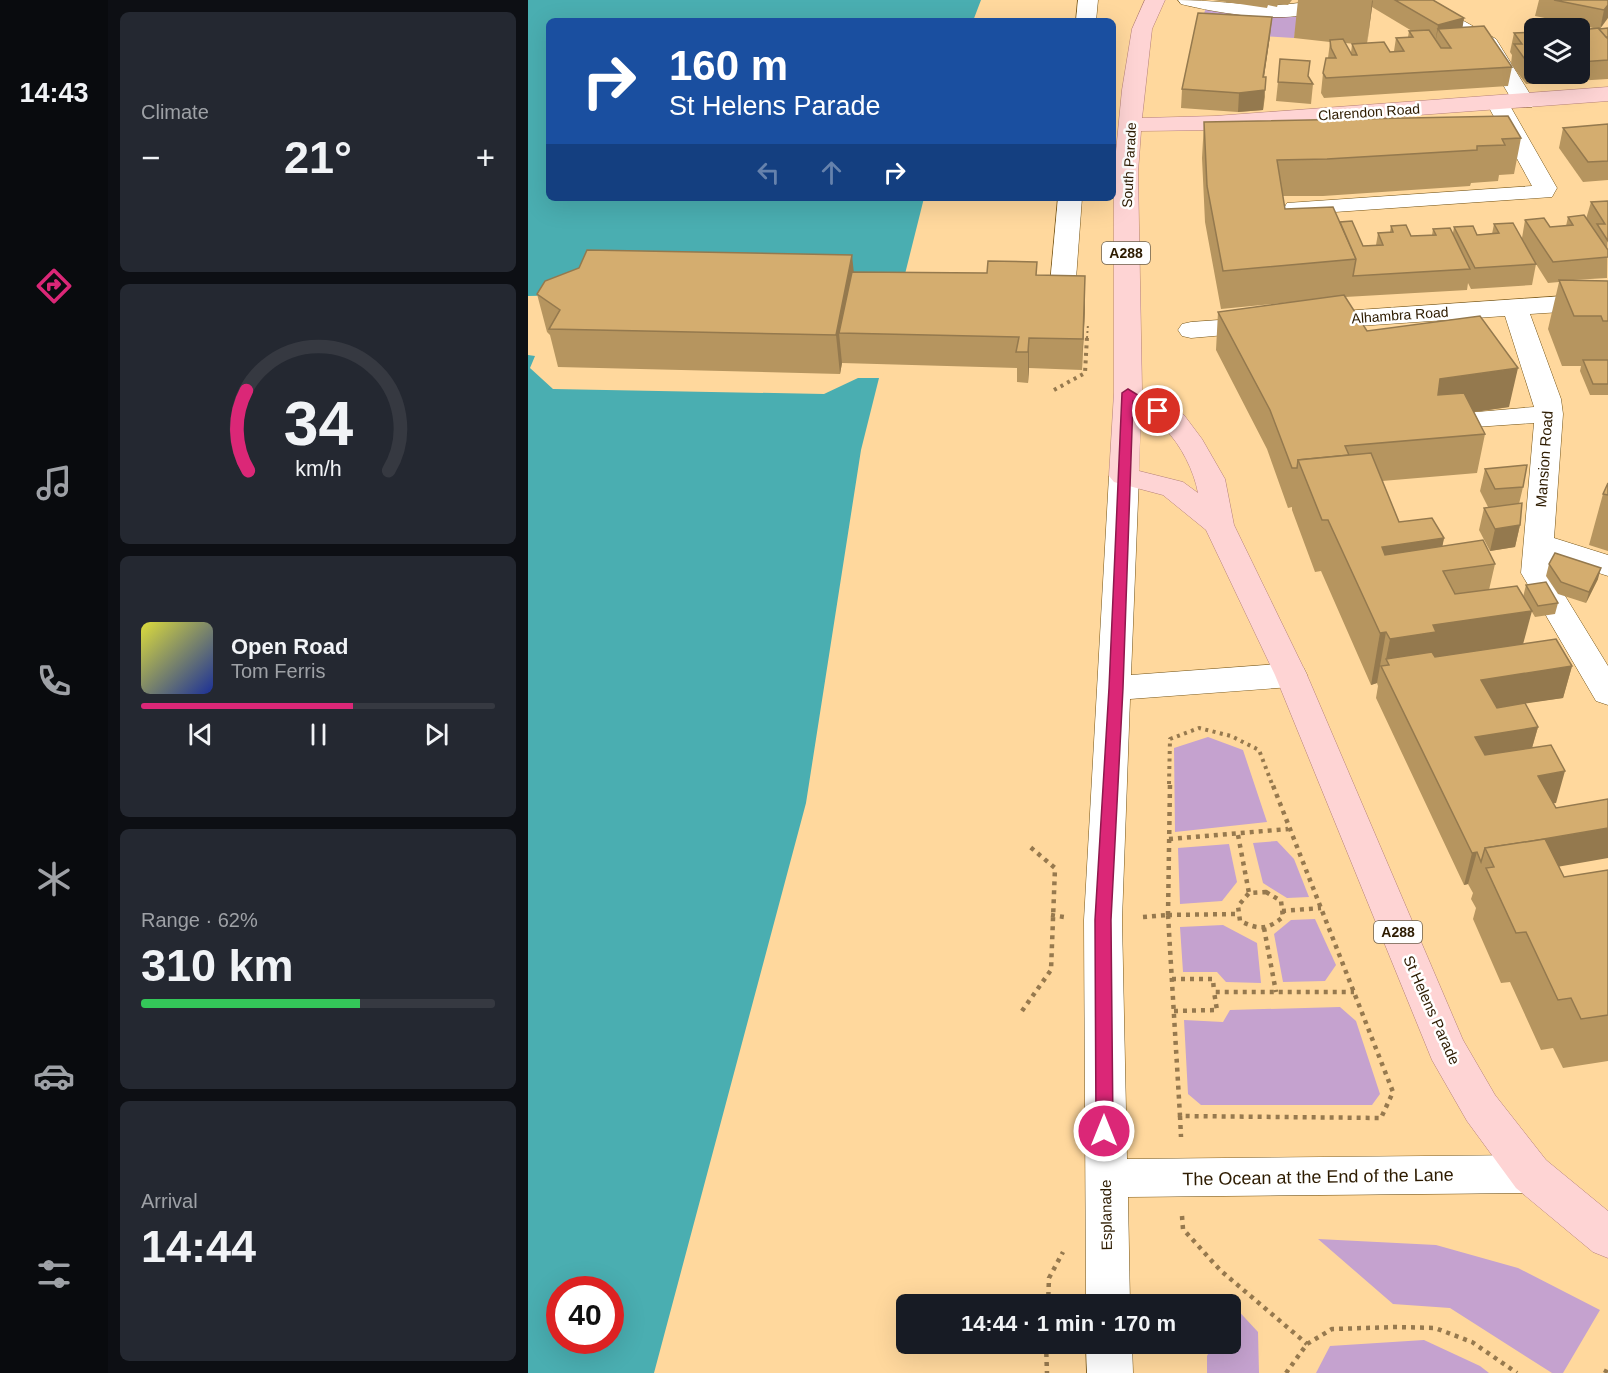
<!DOCTYPE html>
<html lang="en">
<head>
<meta charset="utf-8">
<style>
  body { margin:0; font-family:Helvetica,sans-serif; background:#242831; color:#f1f3f6; height:100vh; display:flex; flex-direction:column; font-size:22px; white-space:nowrap }
  * { box-sizing:border-box; margin:0 }
  p { font-size:20px; color:#9ea1a6 }
  .icon { flex:none; width:33px; height:33px; fill:none; stroke:currentColor; stroke-width:2; stroke-linecap:round; stroke-linejoin:round }
  .map { position:relative; flex:1; overflow:hidden }
  .sheet { display:flex; flex-direction:column; gap:12px; padding:12px; background:#0d0f14; width:420px }
  .sheet>* { flex:none }
  .banner { position:absolute; left:18px; top:18px; width:570px; height:183px; border-radius:9px; box-shadow:0 6px 24px #0002; background:#1a4fa0; color:#fff; overflow:hidden }
  .tools { position:absolute; left:996px; top:18px; display:grid; gap:12px }
  .tools a { display:grid; place-items:center; width:66px; height:66px; border-radius:9px; background:#171b24; box-shadow:0 6px 24px #0002; font-size:30px }
  .speed { position:absolute; left:18px; top:1276px; display:flex; gap:12px; font-size:30px; font-weight:700; text-align:center }
  .speed>* { display:grid; place-content:center; width:78px; height:78px; border-radius:50%; background:#171b24; box-shadow:0 6px 24px #0002; line-height:1 }
  .speed .limit { border:9px solid #d22; background:#fff; color:#111 }
  .pin { position:absolute; display:grid; place-items:center; width:51px; height:51px; color:#fff; margin:-26px; border:3px solid #fff; border-radius:50%; box-shadow:0 2px 6px #0007 }
  .me { position:absolute; width:66px; margin:-33px; rotate:0deg; stroke-linejoin:round; filter:drop-shadow(0 0 4px #0008) }
  .turn { display:flex; align-items:center; gap:21px; height:126px; padding:0 24px; font-size:27px }
  .turn .icon { width:78px; height:78px; stroke-width:2.5 }
  .turn b { display:block; font-size:42px; line-height:51px }
  .lanes { display:flex; align-items:center; height:57px; padding:0 24px; background:#0003; justify-content:center; gap:30px; direction:ltr }
  .lanes .off { opacity:.35 }
  .big { font-size:45px; font-weight:800; line-height:1.1 }
  .sheet .tile { flex:1; display:flex; flex-direction:column; justify-content:center; gap:9px; min-width:0; padding:0 21px; border-radius:9px; background:#242831 }
  .sheet .dial { align-items:center; gap:0 }
  .dial svg { height:156px; overflow:visible; fill:none; stroke:#363941; stroke-width:7; stroke-linecap:round; text-anchor:middle }
  .dial text { fill:#f1f3f6; stroke:none }
  .song { display:flex; align-items:center; gap:18px }
  .cover { width:72px; height:72px; border-radius:9px; background:linear-gradient(135deg,hsl(60 70% 55%),hsl(230 70% 35%)) }
  .played { height:6px; border-radius:3px; background:linear-gradient(90deg,#db2777 60%,#363941 60%) }
  .keys { display:flex; justify-content:space-around; direction:ltr }
  .heat { display:flex; justify-content:space-between; align-items:center; font-size:33px; direction:ltr }
  .charge { height:9px; border-radius:4px; background:linear-gradient(90deg,#34c759 62%,#363941 0) }
  .trip { position:absolute; left:368px; top:1294px; width:345px; height:60px; border-radius:9px; background:#171b24; box-shadow:0 6px 24px #0002; font-weight:800; line-height:60px; text-align:center }
  main { display:flex; flex:1; min-height:0 }
  .menu { display:flex; flex-direction:column; width:108px; justify-content:space-around; align-items:center; background:#090b0e; color:#9ea1a6 }
  .menu .icon { width:42px; height:42px }
  .menu .active { color:#db2777 }
  .menu b { font-size:27px; color:#f1f3f6 }
  .map>svg:first-child { display:block }
  .green { fill:#c5a2cf }
  .water { fill:#4aaeb1; fill-rule:evenodd }
  .pier { fill:#ffd89d }
  .lines { fill:none; stroke-linecap:round; stroke-linejoin:round }
  .minor-casing { stroke:#755416; stroke-width:1 }
  .major-casing { stroke:#b58078; stroke-width:1 }
  .path-far2 { stroke:#96794e; stroke-width:2; stroke-dasharray:2 3; stroke-linecap:butt }
  .path-far1 { stroke:#96794e; stroke-width:4; stroke-dasharray:3 4.5; stroke-linecap:butt }
  .path { stroke:#96794e; stroke-width:4.5; stroke-dasharray:4 5; stroke-linecap:butt }
  .minor { fill:#fff; fill-rule:evenodd }
  .major { fill:#fed4d4; fill-rule:evenodd }
  .wall { fill:#b6955f; fill-rule:evenodd }
  .shaded-wall { fill:#94794e }
  .building { fill:#d4ad6f; stroke:#94794e; stroke-width:1.5 }
  .route { fill:#db2777; stroke:#8e194d; stroke-width:1.5 }
  .labels { text-anchor:middle; dominant-baseline:central; stroke-width:5; stroke-linejoin:round; paint-order:stroke }
  .far-street-label { font-size:14px; fill:#2d1b00; stroke:#fff }
  .shield { fill:#fff; stroke:#6c5f4c; stroke-width:1.5 }
  .shield-label { font-size:14px; font-weight:bold; fill:#2d1b00 }
  .street-label { font-size:15px; fill:#2d1b00; stroke:#fff }
  .near-street-label { font-size:18px; fill:#2d1b00; stroke:#fff }
</style>
</head>
<body>
<main>
<nav class="menu">
<b>14:43</b>
<svg class="icon active" aria-label="directions" viewBox="0 0 24 24"><path d="M12 3l9 9-9 9-9-9zM9 14v-3h6M13 9l2 2-2 2"/></svg>
<svg class="icon" aria-label="music" viewBox="0 0 24 24"><path d="M9 18V5l10-2v13"/><circle cx="6" cy="18" r="3"/><circle cx="16" cy="16" r="3"/></svg>
<svg class="icon" aria-label="phone" viewBox="0 0 24 24"><path d="M5 4h4l2 5-3 2q2 4 5 5l2-3 5 2v4C11 20 4 13 5 4z"/></svg>
<svg class="icon" aria-label="climate" viewBox="0 0 24 24"><path d="M12 3v18M4 7l16 10M4 17L20 7"/></svg>
<svg class="icon" aria-label="car" viewBox="0 0 24 24"><path d="M5 17H2v-5l4-1 3-4h7l3 4 3 1v5h-3M9 17h6M6 11h13"/><circle cx="7" cy="17" r="2"/><circle cx="17" cy="17" r="2"/></svg>
<svg class="icon" aria-label="filters" viewBox="0 0 24 24"><path d="M4 7h16M4 17h16"/><circle cx="9" cy="7" r="2"/><circle cx="15" cy="17" r="2"/></svg>
</nav>
<section class="sheet">
<div class="tile"><p>Climate</p>
<div class="heat"><a>−</a><b class="big">21°</b><a>+</a></div>
</div>
<div class="tile dial"><svg viewBox="0 0 100 80">
<path d="M14 69A42 42 0 1 1 86 69"/>
<path d="M14 69A42 42 0 0 1 13 28" stroke="#db2777"/>
<text x="50" y="56" font-size="32" font-weight="700">34</text>
<text x="50" y="72" font-size="11">km/h</text>
</svg></div>
<div class="tile">
<div class="song"><i class="cover"></i><div><b>Open Road</b><p>Tom Ferris</p></div></div>
<div class="played"></div>
<div class="keys"><svg class="icon" aria-label="previous" viewBox="0 0 24 24"><path d="M18 5L8 12l10 7zM5 5v14"/></svg><svg class="icon" aria-label="pause" viewBox="0 0 24 24"><path d="M8 5v14M16 5v14"/></svg><svg class="icon" aria-label="next" viewBox="0 0 24 24"><path d="M6 5l10 7-10 7zM19 5v14"/></svg></div>
</div>
<div class="tile"><p>Range · 62%</p><b class="big">310 km</b><div class="charge"></div></div>
<div class="tile"><p>Arrival</p><b class="big">14:44</b></div>
</section>
<div class="map">
<svg width="1080" height="1373" viewBox="0 0 1080 1373">
  <rect width="100%" height="100%" fill="#ffd89d"/>
  <g class="green">
    <path d="M678,8l92,8 -4,22 -97,-6z"/>
    <path d="M680,737l35,13 24,72 -92,10 -1,-84z"/>
    <path d="M749,841l17,18 15,38 -22,1 -24,-15 -10,-40z"/>
    <path d="M701,844l8,38 -15,19 -42,3 -2,-56z"/>
    <path d="M787,919l21,46 -11,16 -42,1 -9,-48 17,-14z"/>
    <path d="M695,925l34,18 4,40 -35,-1 -9,-10h-34l-3,-45z"/>
    <path d="M812,1007l16,14 24,73 -8,11h-171l-13,-11 -4,-74 39,2 7,-12z"/>
    <path d="M790,1239l118,6 82,23 82,42 -37,63h-11l-102,-65 -57,-4z"/>
    <path d="M705,1305l25,27 1,41h-52v-17l6,-12h17v-34z"/>
    <path d="M896,1340l56,26 9,7h-173l14,-27z"/>
  </g>
  <path class="water" d="M0,0h453l-8,21h-424v177h375l-63,252 -55,353 -152,570h-126zM32,1290h50v51h-50z"/>
  <path class="pier" d="M377,288l-23,90h-24l-34,16 -271,-5 -23,-21 5,-12 -7,-1v-59z"/>
  <g class="lines">
    <defs>
      <g id="minor">
        <path d="M550,0h20l-2,21h-20z"/>
        <path d="M650,0c32,0 63,5 94,5 21,0 40,-5 61,-5 -21,31 -121,12 -152,4z"/>
        <path d="M873,0h25l70,39 39,63 -3,5h-16l-35,-60 -77,-43z"/>
        <path d="M970,97l8,2 3,5 48,84 -5,9 -246,17 10,26 -3,5 -9,2 -9,-2 -14,-32 6,-10 245,-17 -45,-82 3,-5z"/>
        <path d="M530,198h24l-8,108 -4,5 -9,3 -9,-3 -4,-5z"/>
        <path d="M1080,293v16l-78,5 31,85 2,15 -9,124 54,17v21l-56,-18 -1,15 57,93v39l-12,-4 -75,-128 13,-150 -59,4 -10,-2 -4,-6 4,-6 69,-6 -29,-91 -191,13 -9,-2 -4,-6 4,-6 9,-2z"/>
        <path d="M734,317l9,2 4,6 -4,6 -80,7 -9,-2 -4,-6 4,-6 9,-2z"/>
        <path d="M596,467l10,3 5,6 -8,199 160,-12 12,4 4,8 -4,8 -12,4 -161,12 -8,221 5,239 404,-4 15,5 6,14 -6,14 -15,5 -403,4 2,108h-44l-2,-385 25,-444 5,-6z"/>
        <path d="M558,1344h46l1,29h-46z"/>
      </g>
      <path id="major" d="M617,0h20l-13,29 -10,89 73,-2 393,-29v14l-393,29 -74,1 -3,41 4,218 42,25 18,24 23,40 9,46 73,150 156,365 32,55 51,65 62,51v47l-15,-6 -77,-64 -49,-67 -35,-61 -157,-385 -69,-145 -43,-35 -49,-13 -5,-6 5,-83v-221l8,-82 10,-61zM613,413c8,5 18,9 24,16 16,16 29,42 33,64l-15,-11 -44,-11z"/>
    </defs>
    <use href="#minor" class="minor-casing"/>
    <use href="#major" class="major-casing"/>
    <path class="path-far2" d="M559,338l1,-14"/>
    <g class="path-far1">
      <path d="M526,390l31,-17 2,-36"/>
      <path d="M641,784l1,-45 29,-11 32,8 28,14 13,34"/>
    </g>
    <g class="path">
      <path d="M710,835l11,58"/>
      <path d="M641,839l119,-10"/>
      <path d="M738,892l15,9 2,16c-16,13 -24,13 -43,4l-2,-15 11,-13z"/>
      <path d="M754,911l39,-3"/>
      <path d="M523,915l13,2"/>
      <path d="M640,915l12,201 201,2 12,-26 -121,-309"/>
      <path d="M640,915l2,-132"/>
      <path d="M640,915l71,-1"/>
      <path d="M615,917l25,-2"/>
      <path d="M736,928l12,64"/>
      <path d="M644,979h41l1,13"/>
      <path d="M494,1011l29,-41 4,-102 -26,-22"/>
      <path d="M646,1011l43,-1 -3,-18h140"/>
      <path d="M652,1116l1,21"/>
      <path d="M654,1216l1,13 37,41 87,74"/>
      <path d="M625,1295l2,10"/>
      <path d="M520,1305l1,-27 14,-26"/>
      <path d="M518,1344l1,29"/>
      <path d="M758,1373l21,-29 25,-15 65,-2 38,1 37,14 45,31"/>
      <path d="M1077,1373l3,-6"/>
    </g>
    <use href="#minor" class="minor"/>
    <use href="#major" class="major"/>
  </g>
  <g class="wall">
    <path d="M685,0h79l-4,5 -10,-1 -1,3 -9,-2 -1,3z"/>
    <path d="M770,0h135l31,18 -2,9 50,40 -4,19 -184,12 -3,-5 2,-20 5,-15 2,-16 -36,-4zM844,7l40,24h-3l-1,6 -12,1 -2,13 -4,1 -23,-9zM817,43l11,1h-4l-1,9z"/>
    <path d="M1011,0h69l-8,29h-1l9,-1v51l-82,5 -15,-20 1,-9 -2,-3 4,-19 20,-1v42h46v-44l18,-1 -63,-13z"/>
    <path d="M742,36l-6,41 1,20 -2,13 -25,2 -57,-4 1,-19z"/>
    <path d="M780,76l5,8 -2,20 -35,-3 2,-19z"/>
    <path d="M676,122l317,16 -7,36 -15,1 -1,6 -27,2 -1,3 -147,10h-40l2,13 55,13 23,24 13,-1 2,-12 12,-1 1,-6 20,10 21,-1 1,-6 20,4 1,-6 23,8 15,-1 2,-10 28,14 3,-18 25,7 16,-1 2,-9 18,2 5,-17 17,-1 -1,77 -34,2 35,1v114h-18l-10,-24 1,-5h-19l-14,-37 11,-47 -11,1 -12,-19 -4,21 -61,4 -3,-6 -1,7 -122,7 22,34 142,76 -35,5 11,22 -8,39 -95,8 17,41 45,16 -2,8 53,18 -6,26 34,54 49,22 -9,32 -38,5 13,24 -6,21 24,55h-3l6,63 5,11 44,-7v191l-45,7 -10,-20 -12,2 -31,-68 -9,1 -28,-64 3,-11 -5,-9 2,-6 -5,-9 -4,1 -88,-187 2,-12 -1,-3 -6,2 -50,-114 -6,1 -23,-62v-3l-4,1 -21,-59 -51,-99 2,-38 74,-10 -71,7 -16,-87 -3,-64z"/>
    <path d="M1080,124v56l-25,2 -24,-34 4,-20z"/>
    <path d="M51,268l458,7 48,32 -3,63 -53,-2 -1,15 -11,-1v-14l-175,-5 -2,11 -282,-7 -8,-32 -3,-3 -10,-38z"/>
    <path d="M957,469l38,18 -4,17 1,21 -5,22 -25,4 -11,-21 5,-22 4,-1 -8,-16z"/>
    <path d="M1080,483v68l-19,-6 14,-51z"/>
    <path d="M1021,564l49,15 -12,24 -28,-9 -12,-18z"/>
    <path d="M998,585l32,18 -3,11 -20,3 -12,-20z"/>
  </g>
  <g class="shaded-wall">
    <path d="M845,0l-6,45 5,-44z"/>
    <path d="M1080,5v13l-8,11 4,-19z"/>
    <path d="M744,17l-2,19 -8,54 4,-13 -3,33 -25,2 1,-19 24,-16z"/>
    <path d="M936,18l-3,19 -23,-8 -3,15 3,-19z"/>
    <path d="M324,255l4,38 -17,40 3,30 -2,11 -4,-39z"/>
    <path d="M557,276v31l-3,63 1,-31z"/>
    <path d="M501,338v30l-1,15v-31z"/>
    <path d="M990,368l-9,39 -76,11 7,-39z"/>
    <path d="M992,525l-5,22 -25,4 5,-22z"/>
    <path d="M916,538l-10,52 -61,8 9,-51z"/>
    <path d="M1073,568l-3,11 -12,24 3,-11z"/>
    <path d="M1004,611l-14,52 -129,2 -3,-6 4,-20 43,-14z"/>
    <path d="M858,632l-9,51 -6,2 9,-52z"/>
    <path d="M1044,666l-9,32 -89,13 7,-31z"/>
    <path d="M1010,727l-9,31 -61,10 7,-31z"/>
    <path d="M1037,771l-9,32 -27,4 9,-31z"/>
    <path d="M1080,828v30l-86,15 -6,-29z"/>
    <path d="M949,852l-9,32 -4,1 8,-32z"/>
  </g>
  <g class="building">
    <path d="M867,0h38l31,18 -26,7z"/>
    <path d="M1026,0h54v5l-4,5z"/>
    <path d="M670,13l74,4 -9,60h3l-1,13 -26,3 -57,-4z"/>
    <path d="M956,26l28,41 -186,11 -3,-5 3,-15h10l-5,-10 -1,-8 13,-1 9,16h5l-5,-11 32,-2 6,10 14,-1 -8,-13 17,-1 -4,-6 20,-1 12,18h10l-13,-19z"/>
    <path d="M1071,28l8,10h1v22l-28,2v-32z"/>
    <path d="M1080,28v9h-2l-7,-8z"/>
    <path d="M1006,32v33h-5l-15,-21h8l-8,-11z"/>
    <path d="M752,59l30,2 -2,15 5,8 -35,-2z"/>
    <path d="M980,116l13,22 -19,1 3,6 -28,1v4l-150,9 -50,1 8,49 48,-2 23,52 -133,12 -16,-85 -3,-64z"/>
    <path d="M1080,124v37l-20,1 -25,-34z"/>
    <path d="M1080,201v40l-11,-17h8l-14,-22z"/>
    <path d="M1056,215l24,35v7l-55,5 -28,-42 19,-2 6,9 23,-2 -5,-8z"/>
    <path d="M824,221l11,25 20,-1 -5,-12 15,-1 -2,-6 15,-1 5,11 25,-1 -3,-6 17,-1 20,41 -117,7 3,-17 -16,-37z"/>
    <path d="M985,223l23,41 -61,4 -21,-41 19,-1 4,9 22,-2 -5,-9z"/>
    <path d="M59,250l265,5 -16,80 -287,-6 11,-19 -23,-16 8,-13 34,-13z"/>
    <path d="M460,261l49,1 -1,13 49,1 -2,63 -54,-1 -1,14h-12l3,-15 -180,-4 13,-61 135,1z"/>
    <path d="M1031,280l49,1v40h-5l-2,-5h-27z"/>
    <path d="M816,295l23,36 113,-15 38,52 -78,11 -2,16 26,-2 21,41 -140,12 4,9 -51,5 -1,8h-5l-22,-58 -52,-98z"/>
    <path d="M1055,360h25v24h-15z"/>
    <path d="M843,453l28,69 33,-4 12,20 -62,9 3,8 98,-15 12,24 -52,7 12,23 62,-8 15,25 -99,14 3,7 -46,7 -4,-7 -6,1 -52,-113h-6l-24,-60z"/>
    <path d="M999,465l-4,22 -28,2 -10,-20z"/>
    <path d="M1080,483v12l-5,-1z"/>
    <path d="M994,503l-2,22 -25,4 -11,-21z"/>
    <path d="M1027,553l46,15 -12,24 -28,-10 -12,-18z"/>
    <path d="M1018,582l12,21 -20,3 -12,-21z"/>
    <path d="M1028,639l16,27 -91,14 16,28 28,-5 13,24 -63,10 10,18 66,-10 14,26 -27,5 18,32 52,-9v29l-76,13 -47,7 -4,14 -4,-10 -5,1 -91,-187 8,-1 -3,-6 46,-7 3,5z"/>
    <path d="M1017,839l19,38 44,-7v145l-27,4 -10,-21 -13,2 -32,-68 -10,1 -30,-65 8,-1 -9,-19z"/>
  </g>
  <path class="route" d="M600,389l36,22 -10,3 -21,-13 -10,287 -12,232 2,211 -2,6 -7,2 -6,-2 -2,-6 -1,-211 14,-232 13,-295z"/>
  <g class="labels">
    <g class="far-street-label">
      <text transform="translate(841 112) rotate(-4)">Clarendon Road</text>
      <text transform="translate(601 165) rotate(-87)">South Parade</text>
      <text transform="translate(872 315) rotate(-4)">Alhambra Road</text>
    </g>
    <g class="shield">
      <rect x="574" y="242" width="48" height="22" rx="4.5"/>
      <rect x="846" y="921" width="48" height="22" rx="4.5"/>
    </g>
    <g class="shield-label">
      <text x="598" y="253">A288</text>
      <text x="870" y="932">A288</text>
    </g>
    <g class="street-label">
      <text transform="translate(1016 459) rotate(-86)">Mansion Road</text>
      <text transform="translate(904 1010) rotate(66)">St Helens Parade</text>
      <text transform="translate(578 1215) rotate(-91)">Esplanade</text>
    </g>
    <g class="near-street-label">
      <text transform="translate(790 1177) rotate(-1)">The Ocean at the End of the Lane</text>
    </g>
  </g>
</svg>
<div class="tools">
<a><svg class="icon" aria-label="layers" viewBox="0 0 24 24"><path d="M12 4l9 5-9 5-9-5zM3 14l9 5 9-5"/></svg></a>
</div>
<div class="speed"><div class="limit">40</div></div>
<div class="pin" style="left:630px;top:411px;background:#d93025"><svg class="icon" aria-label="arrive" viewBox="0 0 24 24"><path d="M6 21V4h12l-3 4 3 4H6"/></svg></div>
<svg class="me" style="left:576px;top:1131px" viewBox="-20 -20 40 40"><circle r="17" fill="#db2777" stroke="#fff" stroke-width="3"/><path d="M0-11L8 9 0 5-8 9z" fill="#fff"/></svg>
<div class="trip">14:44 · 1 min · 170 m</div>
<div class="banner">
<div class="turn"><svg class="icon" aria-label="right" viewBox="0 0 24 24"><path d="M7 20v-9h11M14 6l5 5-5 5"/></svg><div><b>160 m</b>St Helens Parade</div></div>
<div class="lanes"><svg class="icon off" aria-label="left" viewBox="0 0 24 24"><path d="M17 20v-9H6M10 6l-5 5 5 5"/></svg><svg class="icon off" aria-label="ahead" viewBox="0 0 24 24"><path d="M12 20V5M6 11l6-6 6 6"/></svg><svg class="icon" aria-label="right" viewBox="0 0 24 24"><path d="M7 20v-9h11M14 6l5 5-5 5"/></svg></div>
</div>
</div>
</main>
</body>
</html>
